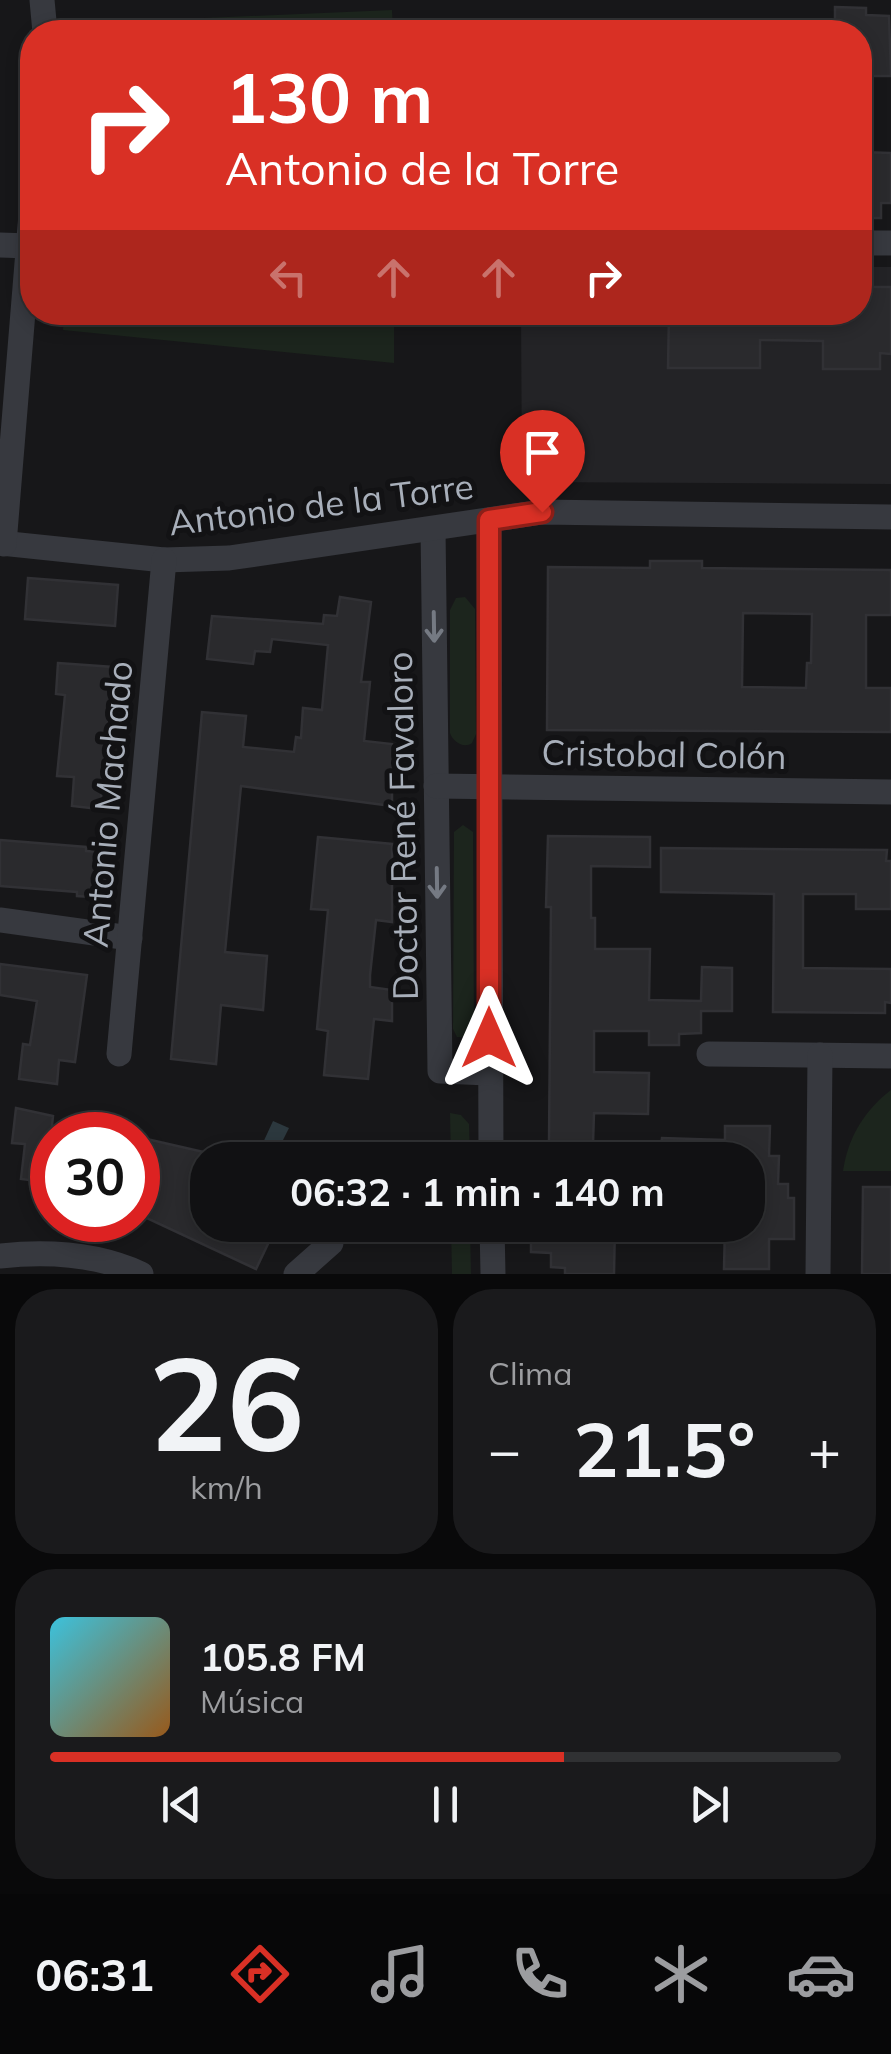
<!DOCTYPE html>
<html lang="es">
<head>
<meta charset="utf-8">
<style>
  body { margin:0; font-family:Mulish,sans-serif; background:#1a1a1c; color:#f1f3f6; height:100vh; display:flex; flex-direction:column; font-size:38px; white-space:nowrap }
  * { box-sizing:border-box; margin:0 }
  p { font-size:32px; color:#9c9da0 }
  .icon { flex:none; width:55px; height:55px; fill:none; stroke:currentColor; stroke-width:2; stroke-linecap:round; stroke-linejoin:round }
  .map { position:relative; height:1274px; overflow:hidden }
  .details { display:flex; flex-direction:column; gap:15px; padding:15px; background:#09090a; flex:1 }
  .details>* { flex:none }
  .guide { position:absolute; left:20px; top:20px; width:852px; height:305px; border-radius:40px; box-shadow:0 5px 15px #0003,0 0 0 2px #303133; background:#d93025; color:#fff; overflow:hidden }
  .speed { position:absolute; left:30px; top:1112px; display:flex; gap:20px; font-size:50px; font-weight:700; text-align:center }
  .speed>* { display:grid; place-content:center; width:130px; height:130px; border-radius:50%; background:#111113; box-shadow:0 5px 15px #0003,0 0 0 2px #303133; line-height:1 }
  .speed .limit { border:15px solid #d22; background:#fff; color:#111 }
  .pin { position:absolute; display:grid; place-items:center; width:85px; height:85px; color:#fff; margin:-102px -42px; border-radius:50% 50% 50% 0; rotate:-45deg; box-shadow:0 0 10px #0007 }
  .pin .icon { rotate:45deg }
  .me { position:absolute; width:110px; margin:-55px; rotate:0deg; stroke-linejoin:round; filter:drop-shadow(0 0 8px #0008) }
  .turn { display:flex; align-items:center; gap:35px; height:210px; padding:0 40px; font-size:45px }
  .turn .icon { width:130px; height:130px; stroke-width:2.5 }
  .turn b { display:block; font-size:70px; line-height:85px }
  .lanes { display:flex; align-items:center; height:95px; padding:0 40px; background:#0003; justify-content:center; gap:50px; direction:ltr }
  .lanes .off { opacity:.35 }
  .big { font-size:75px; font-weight:700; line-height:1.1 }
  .details .widget { flex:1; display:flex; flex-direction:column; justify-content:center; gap:15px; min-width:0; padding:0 35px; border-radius:40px; background:#1a1a1c }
  .details .dial { align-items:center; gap:0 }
  .dial b { font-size:130px; line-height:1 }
  .song { display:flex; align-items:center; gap:30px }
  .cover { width:120px; height:120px; border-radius:15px; background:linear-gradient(135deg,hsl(190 70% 55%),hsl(30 70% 35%)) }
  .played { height:10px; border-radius:5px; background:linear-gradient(90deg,#d93025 65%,#303133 65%) }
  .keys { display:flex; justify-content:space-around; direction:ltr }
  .heat { display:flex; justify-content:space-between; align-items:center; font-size:55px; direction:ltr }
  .details .tiles { flex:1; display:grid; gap:15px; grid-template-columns:1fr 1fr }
  .widget:last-child { grid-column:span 2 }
  .trip { position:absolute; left:190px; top:1142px; width:575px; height:100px; border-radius:40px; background:#111113; box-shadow:0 5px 15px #0003,0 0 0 2px #303133; font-weight:700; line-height:100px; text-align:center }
  .menu { display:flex; height:160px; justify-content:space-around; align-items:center; background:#070708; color:#9c9da0 }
  .menu .icon { width:70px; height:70px }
  .menu .on { color:#d93025 }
  .menu b { font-size:45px; color:#f1f3f6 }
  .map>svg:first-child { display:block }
  .built { fill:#232326 }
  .green { fill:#1c251d }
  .water { fill:#2c383e }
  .building { fill:#2a2a2d; stroke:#313135; stroke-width:2.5; fill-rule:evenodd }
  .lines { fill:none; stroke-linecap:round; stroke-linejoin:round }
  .minor { stroke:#37393f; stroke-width:25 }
  .oneway { stroke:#757a83 }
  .route-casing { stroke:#8d1f18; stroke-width:25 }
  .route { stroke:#d93025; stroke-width:18 }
  .labels { text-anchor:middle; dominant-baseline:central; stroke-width:10; stroke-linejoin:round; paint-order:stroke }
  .street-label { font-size:35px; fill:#a8afba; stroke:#121214 }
</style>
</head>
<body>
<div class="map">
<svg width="891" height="1274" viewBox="0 0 891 1274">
  <rect width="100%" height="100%" fill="#171719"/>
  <path class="built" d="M860,267h31v217l-369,-2 -1,-169 339,-1z"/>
  <g class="green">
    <path d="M392,10l1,22h-311l8,-9z"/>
    <path d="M64,313h330v50l-331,-33z"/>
    <path d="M465,597l10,12 1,125 -4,9c-8,6 -19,-1 -22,-10v-123l6,-12z"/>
    <path d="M463,825l10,7 1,197 -3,8h-14l-4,-8 1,-197z"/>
    <path d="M891,1090v81h-48c5,-34 21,-60 48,-81z"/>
    <path d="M450,1113l11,2 8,9 1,36h-19z"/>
    <path d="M451,1225h19l1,49h-19z"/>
  </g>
  <path class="water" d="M273,1121l16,7 -16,32h-18z"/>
  <g class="building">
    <path d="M835,7l31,1v7l23,1 2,60h-31v-44h-25z"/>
    <path d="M860,152l31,1v50h-10v15h-21z"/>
    <path d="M860,287h31v67l-11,-1v16h-57v-28l-63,-1v28h-92l1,-56h191z"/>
    <path d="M650,561h52v7l189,2v45h-25v73h25v44l-344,-2 1,-163 102,1zM743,613l69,1 -1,49h-4l-1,25 -64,-1z"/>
    <path d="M28,578l90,7 -3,41 -90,-7z"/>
    <path d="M340,597l31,5 -10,80h9l-6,59 28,3v62l-151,-20 -16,166 42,4 -4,54 -42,-5 -5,59 -45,-5 31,-347 44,4 -3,31 51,5 2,-15 5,1 2,-30 19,2 6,-65 -56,-6 -2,13 -15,-1 -2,13 -46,-5 5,-43 111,8 1,-9 13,1z"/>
    <path d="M58,663l55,4 -13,142 -28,-3 2,-29 -17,-1 8,-81 -9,-1z"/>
    <path d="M548,836l102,1v30l-59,-1v52h4v31h55l-1,51 52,1 1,-34 30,1v43h-31v22l-22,1v11h-30v-14h-55v41l55,1 -1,41 -54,-1 -1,31 -44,-1 2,-236h-5z"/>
    <path d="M318,837l74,7v78l-16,-2 -6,55v12l22,3v31l-18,-2 -6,60 -44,-4 4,-44 -11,-2 11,-119 -17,-1z"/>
    <path d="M0,840l86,7v4l14,1 -1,19 9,1 -2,26 -29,-2v-4l-77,-6z"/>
    <path d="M661,848l226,2 -1,11h5v48h-35v-15h-53v74l88,1v34l-6,-1v11l-112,-1 1,-118 -113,-2z"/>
    <path d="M0,964l87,11 -12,87 -16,-2 -2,24 -38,-5 4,-35 7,1 7,-44 -37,-6z"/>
    <path d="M16,1108l37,8 -7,66 -25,-3 4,-35 -13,-1z"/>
    <path d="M725,1126h45l-1,30h10l-1,28h10v14h6v41h-25v30h-45l1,-44h23v-65h-89l3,-22 63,2z"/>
    <path d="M138,1137l70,16v72h69l-21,44 -118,-55z"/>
    <path d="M863,1187h28v87h-29z"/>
    <path d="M531,1225h84l-1,49h-49v-6l-14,-1v-14l-20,-1z"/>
  </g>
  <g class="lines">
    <g class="minor">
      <path d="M42,0l3,32"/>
      <path d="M860,243h31"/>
      <path d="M0,245l29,1"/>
      <path d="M489,520l2,640"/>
      <path d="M433,529l7,542 49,2"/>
      <path d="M0,543l164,17 65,-2 313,-46 349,5"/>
      <path d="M4,544l28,-342"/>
      <path d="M436,786l455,6"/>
      <path d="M0,920l130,18"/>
      <path d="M119,1054l45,-494"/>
      <path d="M709,1054l182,2"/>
      <path d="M492,1225l1,49"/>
      <path d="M0,1256c47,-5 98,-2 141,18"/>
      <path d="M296,1274l35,-31"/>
      <path d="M818,1274l2,-219"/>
    </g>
  </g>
  <defs><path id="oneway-shaft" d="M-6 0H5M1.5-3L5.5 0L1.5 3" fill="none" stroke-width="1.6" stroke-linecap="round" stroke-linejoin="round" transform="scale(2.5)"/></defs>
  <g class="oneway">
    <use href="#oneway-shaft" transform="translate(434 627) rotate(89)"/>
    <use href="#oneway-shaft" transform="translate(437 883) rotate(89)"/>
  </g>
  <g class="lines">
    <defs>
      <path id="route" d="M489,1038v-518l53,-8"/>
    </defs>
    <use href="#route" class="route-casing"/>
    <use href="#route" class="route"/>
  </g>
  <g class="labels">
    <g class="street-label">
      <text transform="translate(321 504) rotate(-7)">Antonio de la Torre</text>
      <text transform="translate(664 754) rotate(1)">Cristobal Colón</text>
      <text transform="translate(107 804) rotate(-85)">Antonio Machado</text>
      <text transform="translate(402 826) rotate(-91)">Doctor René Favaloro</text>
    </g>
  </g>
</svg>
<div class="speed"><div class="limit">30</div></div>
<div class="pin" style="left:542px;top:512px;background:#d93025"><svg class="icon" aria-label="arrive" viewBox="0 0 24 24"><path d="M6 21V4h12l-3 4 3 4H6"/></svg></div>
<svg class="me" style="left:489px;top:1038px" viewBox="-20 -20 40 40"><path d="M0-17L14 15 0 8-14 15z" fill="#d93025" stroke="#fff" stroke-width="4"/></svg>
<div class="trip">06:32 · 1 min · 140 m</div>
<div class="guide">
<div class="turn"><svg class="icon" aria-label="right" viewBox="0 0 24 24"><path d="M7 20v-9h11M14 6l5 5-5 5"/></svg><div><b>130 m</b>Antonio de la Torre</div></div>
<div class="lanes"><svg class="icon off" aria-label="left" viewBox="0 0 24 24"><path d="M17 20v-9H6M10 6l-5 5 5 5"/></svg><svg class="icon off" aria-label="ahead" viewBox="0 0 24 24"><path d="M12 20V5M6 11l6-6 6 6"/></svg><svg class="icon off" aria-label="ahead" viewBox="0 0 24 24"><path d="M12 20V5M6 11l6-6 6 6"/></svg><svg class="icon" aria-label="right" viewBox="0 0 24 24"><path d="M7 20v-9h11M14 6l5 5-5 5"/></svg></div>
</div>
</div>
<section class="details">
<div class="tiles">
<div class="widget dial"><b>26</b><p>km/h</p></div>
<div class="widget"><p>Clima</p>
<div class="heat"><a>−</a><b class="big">21.5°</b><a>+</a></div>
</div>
<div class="widget">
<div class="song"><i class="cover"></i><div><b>105.8 FM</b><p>Música</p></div></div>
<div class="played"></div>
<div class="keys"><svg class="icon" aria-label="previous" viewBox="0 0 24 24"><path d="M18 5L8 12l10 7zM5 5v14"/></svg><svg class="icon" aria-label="pause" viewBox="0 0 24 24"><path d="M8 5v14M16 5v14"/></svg><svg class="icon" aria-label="next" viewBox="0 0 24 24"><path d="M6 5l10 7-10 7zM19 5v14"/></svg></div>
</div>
</div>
</section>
<nav class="menu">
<b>06:31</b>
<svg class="icon on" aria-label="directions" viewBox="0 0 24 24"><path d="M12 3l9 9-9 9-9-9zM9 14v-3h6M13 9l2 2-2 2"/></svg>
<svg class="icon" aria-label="music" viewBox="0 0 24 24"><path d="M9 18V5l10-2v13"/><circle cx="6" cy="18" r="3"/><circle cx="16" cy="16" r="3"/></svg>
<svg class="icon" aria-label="phone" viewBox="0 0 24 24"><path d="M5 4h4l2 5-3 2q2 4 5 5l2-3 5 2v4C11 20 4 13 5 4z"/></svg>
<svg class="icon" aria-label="climate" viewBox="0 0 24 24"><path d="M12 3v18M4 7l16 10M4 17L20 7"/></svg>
<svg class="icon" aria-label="car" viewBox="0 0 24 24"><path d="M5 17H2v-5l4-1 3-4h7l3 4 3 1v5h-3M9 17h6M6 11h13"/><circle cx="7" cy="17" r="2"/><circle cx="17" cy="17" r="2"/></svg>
</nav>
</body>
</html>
